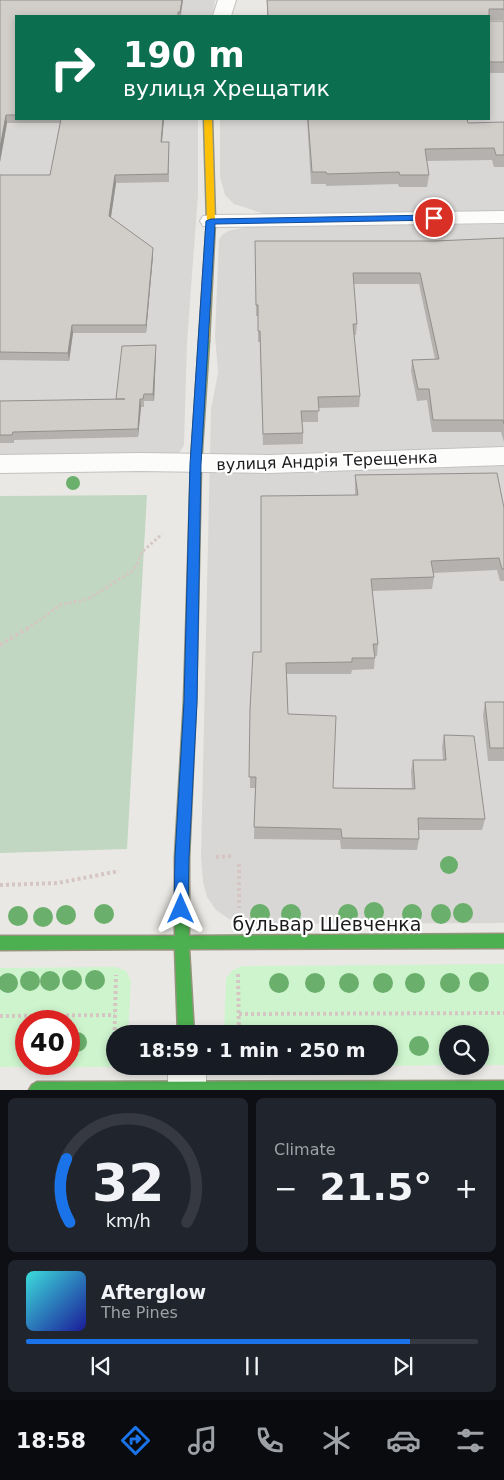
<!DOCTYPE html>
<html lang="en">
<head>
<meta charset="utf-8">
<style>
  body { margin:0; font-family:"DejaVu Sans",sans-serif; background:#20242c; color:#f1f3f6; height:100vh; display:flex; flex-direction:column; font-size:19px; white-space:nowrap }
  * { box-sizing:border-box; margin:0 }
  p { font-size:16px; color:#9ea1a6 }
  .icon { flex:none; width:28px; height:28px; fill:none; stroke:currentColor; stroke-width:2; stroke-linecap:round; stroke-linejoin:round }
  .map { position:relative; height:1090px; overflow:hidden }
  .side { display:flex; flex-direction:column; gap:8px; padding:8px; background:#0d0f14; flex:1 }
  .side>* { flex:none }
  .guide { position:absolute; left:15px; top:15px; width:475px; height:105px; border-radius:0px; box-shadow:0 2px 8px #0003; background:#0b6e4f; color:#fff; overflow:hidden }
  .controls { position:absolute; left:439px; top:1025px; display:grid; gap:10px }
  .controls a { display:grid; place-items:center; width:50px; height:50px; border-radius:50%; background:#171b24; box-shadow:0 2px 8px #0003; font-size:25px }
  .speed { position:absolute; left:15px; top:1010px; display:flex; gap:10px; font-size:25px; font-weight:700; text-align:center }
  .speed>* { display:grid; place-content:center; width:65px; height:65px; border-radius:50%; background:#171b24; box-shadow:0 2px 8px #0003; line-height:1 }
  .speed .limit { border:8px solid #d22; background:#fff; color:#111 }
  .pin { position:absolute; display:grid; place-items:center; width:42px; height:42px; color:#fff; margin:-21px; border:2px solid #fff; border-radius:50%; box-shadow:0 1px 5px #0007 }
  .me { position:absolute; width:55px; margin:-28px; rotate:0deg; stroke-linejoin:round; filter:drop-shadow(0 0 4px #0008) }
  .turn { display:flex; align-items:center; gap:18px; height:105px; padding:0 25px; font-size:22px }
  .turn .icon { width:65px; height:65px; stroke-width:2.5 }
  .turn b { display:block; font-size:35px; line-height:42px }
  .big { font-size:38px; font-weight:800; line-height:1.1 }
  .side .widget { flex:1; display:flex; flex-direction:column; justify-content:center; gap:8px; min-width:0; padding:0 18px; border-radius:8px; background:#20242c }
  .side .dial { align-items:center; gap:0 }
  .dial svg { height:130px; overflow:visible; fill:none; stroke:#363941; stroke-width:7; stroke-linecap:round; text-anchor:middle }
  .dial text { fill:#f1f3f6; stroke:none }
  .song { display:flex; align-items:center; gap:15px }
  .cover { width:60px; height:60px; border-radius:8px; background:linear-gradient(135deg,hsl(180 70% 55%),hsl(240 70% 35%)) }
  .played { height:5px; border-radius:2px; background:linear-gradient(90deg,#1a73e8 85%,#363941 85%) }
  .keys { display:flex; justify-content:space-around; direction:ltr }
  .heat { display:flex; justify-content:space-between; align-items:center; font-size:28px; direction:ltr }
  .side .tiles { flex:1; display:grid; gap:8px; grid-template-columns:1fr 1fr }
  .widget:last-child { grid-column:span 2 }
  .trip { position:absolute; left:106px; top:1025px; width:292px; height:50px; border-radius:25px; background:#171b24; box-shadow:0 2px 8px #0003; font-weight:800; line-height:50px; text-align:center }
  .tab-bar { display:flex; height:80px; justify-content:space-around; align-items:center; background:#090b0e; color:#9ea1a6 }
  .tab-bar .icon { width:35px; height:35px }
  .tab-bar .on { color:#1a73e8 }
  .tab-bar b { font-size:22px; color:#f1f3f6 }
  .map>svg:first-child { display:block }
  .residential { fill:#d9d7d5 }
  .cemetery { fill:#c1d7c1 }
  .park { fill:#cef4ce; fill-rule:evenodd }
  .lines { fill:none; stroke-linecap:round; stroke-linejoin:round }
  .street-casing { stroke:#c3c2c0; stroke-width:2 }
  .fast-casing { stroke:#93947c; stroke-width:3 }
  .slow-casing { stroke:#93947c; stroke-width:3 }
  .path-far1 { stroke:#d6c6c3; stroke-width:3; stroke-dasharray:2.5 2.5; stroke-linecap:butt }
  .path { stroke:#d6c6c3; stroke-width:4; stroke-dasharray:3 3; stroke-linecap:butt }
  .street { fill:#fcfcfb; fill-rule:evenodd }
  .fast { fill:#4caf50; fill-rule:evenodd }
  .slow { fill:#ffc107; fill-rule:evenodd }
  .tree { fill:#6baf6c }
  .wall { fill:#b4b1ae }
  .shaded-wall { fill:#92908d }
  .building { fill:#d1ceca; stroke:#92908d }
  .route { fill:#1a73e8; stroke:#114b97 }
  .labels { text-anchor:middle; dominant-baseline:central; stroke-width:4.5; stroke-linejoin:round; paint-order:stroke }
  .street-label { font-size:16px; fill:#1c1c1c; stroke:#fff }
  .near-street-label { font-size:19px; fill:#1c1c1c; stroke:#fff }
</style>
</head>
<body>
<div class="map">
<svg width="504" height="1090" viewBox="0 0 504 1090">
  <rect width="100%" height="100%" fill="#eae8e4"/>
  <g class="residential">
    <path d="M0,0h215l-2,16h-197v103h182v75l-11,148 -3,103 -4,7 -5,2 -175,4z"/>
    <path d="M489,29h15v183l-239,2 -31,-10 -9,-9 -5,-18v-58h269z"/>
    <path d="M504,224v699l-246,1 -14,-1 -15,-4 -13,-9 -9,-13 -4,-15 -2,-25 10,-448 7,-36 -3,-37 4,-96 3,-5 6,-4 19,-4z"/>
  </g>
  <path class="cemetery" d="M147,495l-20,354 -127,4v-357z"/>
  <g class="park">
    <path d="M504,964v101h-24v-31h-32l-1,31 -57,1v-32h-166l2,-56 7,-8 9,-4z"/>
    <path d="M116,967l10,4 5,10 -3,53h-13v31l-7,2h-108v-99zM26,1021h43v43h-43z"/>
  </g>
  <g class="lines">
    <defs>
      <g id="street">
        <path d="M218,0h18l-5,16h-18z"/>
        <path d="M504,211v12l-293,4 -8,-1 -3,-5 3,-5 8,-1z"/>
        <path d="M504,447v18l-234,8 -129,-2 -141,2v-18l141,-2 129,2z"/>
        <rect x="168" y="1066" width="38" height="24"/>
      </g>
      <g id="fast">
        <path d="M204,338l5,3 -8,123 -5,237 -7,156v79l315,-2v14l-315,1 5,85h-16l-3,-85 -175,1v-14h175v-79l9,-156 7,-237 8,-123z"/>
        <path d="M504,1081v9h-475l3,-5 5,-3z"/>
      </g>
      <path id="slow" d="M204,119h8l3,102 -6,120 -5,3 -5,-3 8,-120z"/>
    </defs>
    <use href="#street" class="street-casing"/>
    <use href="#fast" class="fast-casing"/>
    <use href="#slow" class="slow-casing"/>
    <path class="path-far1" d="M27,629l33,-24 28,-6 43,-27 6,-7 5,-13 20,-18"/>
    <g class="path">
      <path d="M0,645l28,-17"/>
      <path d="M216,857l17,-1"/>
      <path d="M239,864v44"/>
      <path d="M0,885l58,-2 61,-12"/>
      <path d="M238,974l1,60"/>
      <path d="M239,1014l265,-1"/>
      <path d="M0,1016l115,-1"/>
      <path d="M114,1054l2,-79"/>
    </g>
    <use href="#street" class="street"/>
    <use href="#fast" class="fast"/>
    <use href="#slow" class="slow"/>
  </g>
  <g class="tree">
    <circle cx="73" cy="483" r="7"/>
    <circle cx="449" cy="865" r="9"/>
    <circle cx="374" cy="912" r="10"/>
    <circle cx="463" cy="913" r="10"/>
    <circle cx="104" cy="914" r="10"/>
    <circle cx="260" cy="914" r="10"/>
    <circle cx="291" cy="914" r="10"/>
    <circle cx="348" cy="914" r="10"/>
    <circle cx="412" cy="914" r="10"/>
    <circle cx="441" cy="914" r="10"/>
    <circle cx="66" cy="915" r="10"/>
    <circle cx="18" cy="916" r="10"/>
    <circle cx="43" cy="917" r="10"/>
    <circle cx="72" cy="980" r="10"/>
    <circle cx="95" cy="980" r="10"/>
    <circle cx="30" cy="981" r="10"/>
    <circle cx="50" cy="981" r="10"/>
    <circle cx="479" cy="982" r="10"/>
    <circle cx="8" cy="983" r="10"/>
    <circle cx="279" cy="983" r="10"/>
    <circle cx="315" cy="983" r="10"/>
    <circle cx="349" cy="983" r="10"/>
    <circle cx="383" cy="983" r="10"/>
    <circle cx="415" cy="983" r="10"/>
    <circle cx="450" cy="983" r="10"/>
    <circle cx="77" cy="1042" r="10"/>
    <circle cx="419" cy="1046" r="10"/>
  </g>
  <g class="wall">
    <path d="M0,0h183l-2,16h-165v103h148l-2,23h7v40l-53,1 -5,34 42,39 -7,77h-73l-4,28 -69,-1v-185h50l10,-52h-53l-7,39z"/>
    <path d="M267,0h237v20h-15v1h15v52h-15v-57h-222z"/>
    <path d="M307,119h160l1,4 36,-1v45h-10l-2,-7 -66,1 3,14 -2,12h-28l-1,-3 -72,2v-2h-15z"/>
    <path d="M504,238v204l-3,-10h-69l-5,-32 -10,1 -6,-30 1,-11 23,-1 -16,-75h-65l3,40 -1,11h-2l6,61 -1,11 -41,1v14h-16l1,11v11l-40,1 -3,-103h-2v-26h-2l-1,-75h180z"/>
    <path d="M156,352l-2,49h-10v6h-3l-3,30 -124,3v3h-14v-42l116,-2z"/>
    <path d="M355,475l149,33v73h-4l-3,-11 -64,3 1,4 -2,12 -60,2 6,53 -1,12h-2l-1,13 -22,1 -1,4h-64l1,40 45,74h79l-1,-17 2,-11h30l-1,-13 2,-12 41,84 -3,11h-64l1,9 -2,11 -76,-1 -1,-9 -86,-1 1,-51h-5v-79l11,-57 94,-157z"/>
    <path d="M485,702h19v59h-16l-5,-46z"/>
  </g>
  <g class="shaded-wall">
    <path d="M182,0h1l-3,16v-4z"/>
    <path d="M6,115l1,8 -7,39v-14z"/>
    <path d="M163,119h1l-3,31v-8z"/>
    <path d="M115,175l1,8 -6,40 -1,-7z"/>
    <path d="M153,248v8l-7,77v-8z"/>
    <path d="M72,325l1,8 -4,28 -1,-8z"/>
    <path d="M156,345v7l-2,49 -1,-7z"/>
    <path d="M140,399l1,8 -3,30v-8z"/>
  </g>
  <g class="building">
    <path d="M0,0h182l-2,12h-2v4h-162v99h-10l-6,33z"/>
    <path d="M267,0h237v9h-15v12h15v41h-15v-46h-221z"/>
    <path d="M61,119h102l-2,23h8l-1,32 -53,1 -6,41 44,32 -7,77h-74l-4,28 -68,-1v-177h50z"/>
    <path d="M308,119h159l1,4 36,-1v33h-8l-2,-7 -69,1 4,26h-29l-1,-3 -72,2 -1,-2h-14z"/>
    <path d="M504,238v186l-1,-4h-70l-4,-31h-11l-6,-29 27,-1 -19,-86h-67l4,51h-4l7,72 -42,1 1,14h-18l2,22 -40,1 -3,-103h-2v-26h-2l-1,-64h180z"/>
    <path d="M156,345l-3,49h-9l-1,5h-3l-2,30 -125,3 -1,3h-12v-34l125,-2h-9l6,-53z"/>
    <path d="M497,473l7,35v61h-2l-3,-11 -68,3 3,16 -63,2 7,65h-5l2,14h-23v4l-66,1 2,51 48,2 -3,72 82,1 -2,-29h33l-2,-25 30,1 11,83 -67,-1 1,21 -77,-1 -1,-9 -87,-2 2,-50h-7l1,-68 3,-57h8v-156l97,-1 -3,-20z"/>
    <path d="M485,702h19v46h-14z"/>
  </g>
  <path class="route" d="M434,215l4,3 -1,2 -222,4 -14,240 -4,238 -8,155 -1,52 -2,5 -5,2 -5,-2 -2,-5 1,-52 9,-155 6,-238 16,-243 5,-2z"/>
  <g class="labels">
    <g class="street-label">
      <text transform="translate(327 461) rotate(-2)">вулиця Андрія Терещенка</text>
    </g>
    <g class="near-street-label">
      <text x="327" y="924">бульвар Шевченка</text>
    </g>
  </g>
</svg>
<div class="controls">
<a><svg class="icon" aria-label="search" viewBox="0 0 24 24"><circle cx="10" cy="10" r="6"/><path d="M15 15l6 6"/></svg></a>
</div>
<div class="speed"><div class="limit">40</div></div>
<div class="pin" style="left:434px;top:218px;background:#d93025"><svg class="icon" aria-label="arrive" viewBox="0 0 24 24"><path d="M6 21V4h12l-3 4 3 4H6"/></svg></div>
<svg class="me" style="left:181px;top:909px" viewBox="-20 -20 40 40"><path d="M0-17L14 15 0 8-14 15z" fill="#1a73e8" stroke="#fff" stroke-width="4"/></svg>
<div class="trip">18:59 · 1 min · 250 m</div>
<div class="guide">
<div class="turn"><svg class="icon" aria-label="right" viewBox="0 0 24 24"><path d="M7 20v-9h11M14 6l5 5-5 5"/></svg><div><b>190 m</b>вулиця Хрещатик</div></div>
</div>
</div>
<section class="side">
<div class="tiles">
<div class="widget dial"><svg viewBox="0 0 100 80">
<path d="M14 69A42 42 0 1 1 86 69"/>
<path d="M14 69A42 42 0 0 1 12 30" stroke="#1a73e8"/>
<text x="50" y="56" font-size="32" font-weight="700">32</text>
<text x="50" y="72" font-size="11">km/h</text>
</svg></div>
<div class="widget"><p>Climate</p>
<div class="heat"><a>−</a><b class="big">21.5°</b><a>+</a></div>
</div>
<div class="widget">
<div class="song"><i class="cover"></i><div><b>Afterglow</b><p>The Pines</p></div></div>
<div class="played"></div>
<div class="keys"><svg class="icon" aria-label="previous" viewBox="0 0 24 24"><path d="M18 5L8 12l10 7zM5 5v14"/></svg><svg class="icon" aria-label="pause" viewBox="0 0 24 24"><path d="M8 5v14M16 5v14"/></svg><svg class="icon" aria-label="next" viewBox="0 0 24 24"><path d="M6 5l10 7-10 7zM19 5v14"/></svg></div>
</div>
</div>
</section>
<nav class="tab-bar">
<b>18:58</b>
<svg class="icon on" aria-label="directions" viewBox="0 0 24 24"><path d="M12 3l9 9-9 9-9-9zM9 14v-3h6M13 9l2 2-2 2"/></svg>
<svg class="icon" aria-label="music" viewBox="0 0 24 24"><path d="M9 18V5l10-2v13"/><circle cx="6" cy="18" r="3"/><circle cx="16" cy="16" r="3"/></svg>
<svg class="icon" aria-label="phone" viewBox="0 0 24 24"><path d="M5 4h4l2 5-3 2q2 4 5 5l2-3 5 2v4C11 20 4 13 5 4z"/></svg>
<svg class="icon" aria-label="climate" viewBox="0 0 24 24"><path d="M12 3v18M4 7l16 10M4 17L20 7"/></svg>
<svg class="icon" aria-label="car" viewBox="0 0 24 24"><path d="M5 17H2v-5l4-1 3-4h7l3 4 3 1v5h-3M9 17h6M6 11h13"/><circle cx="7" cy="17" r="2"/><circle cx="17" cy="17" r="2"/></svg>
<svg class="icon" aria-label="filters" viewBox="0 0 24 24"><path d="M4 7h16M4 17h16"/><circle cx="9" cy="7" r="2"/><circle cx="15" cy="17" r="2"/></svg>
</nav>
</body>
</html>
